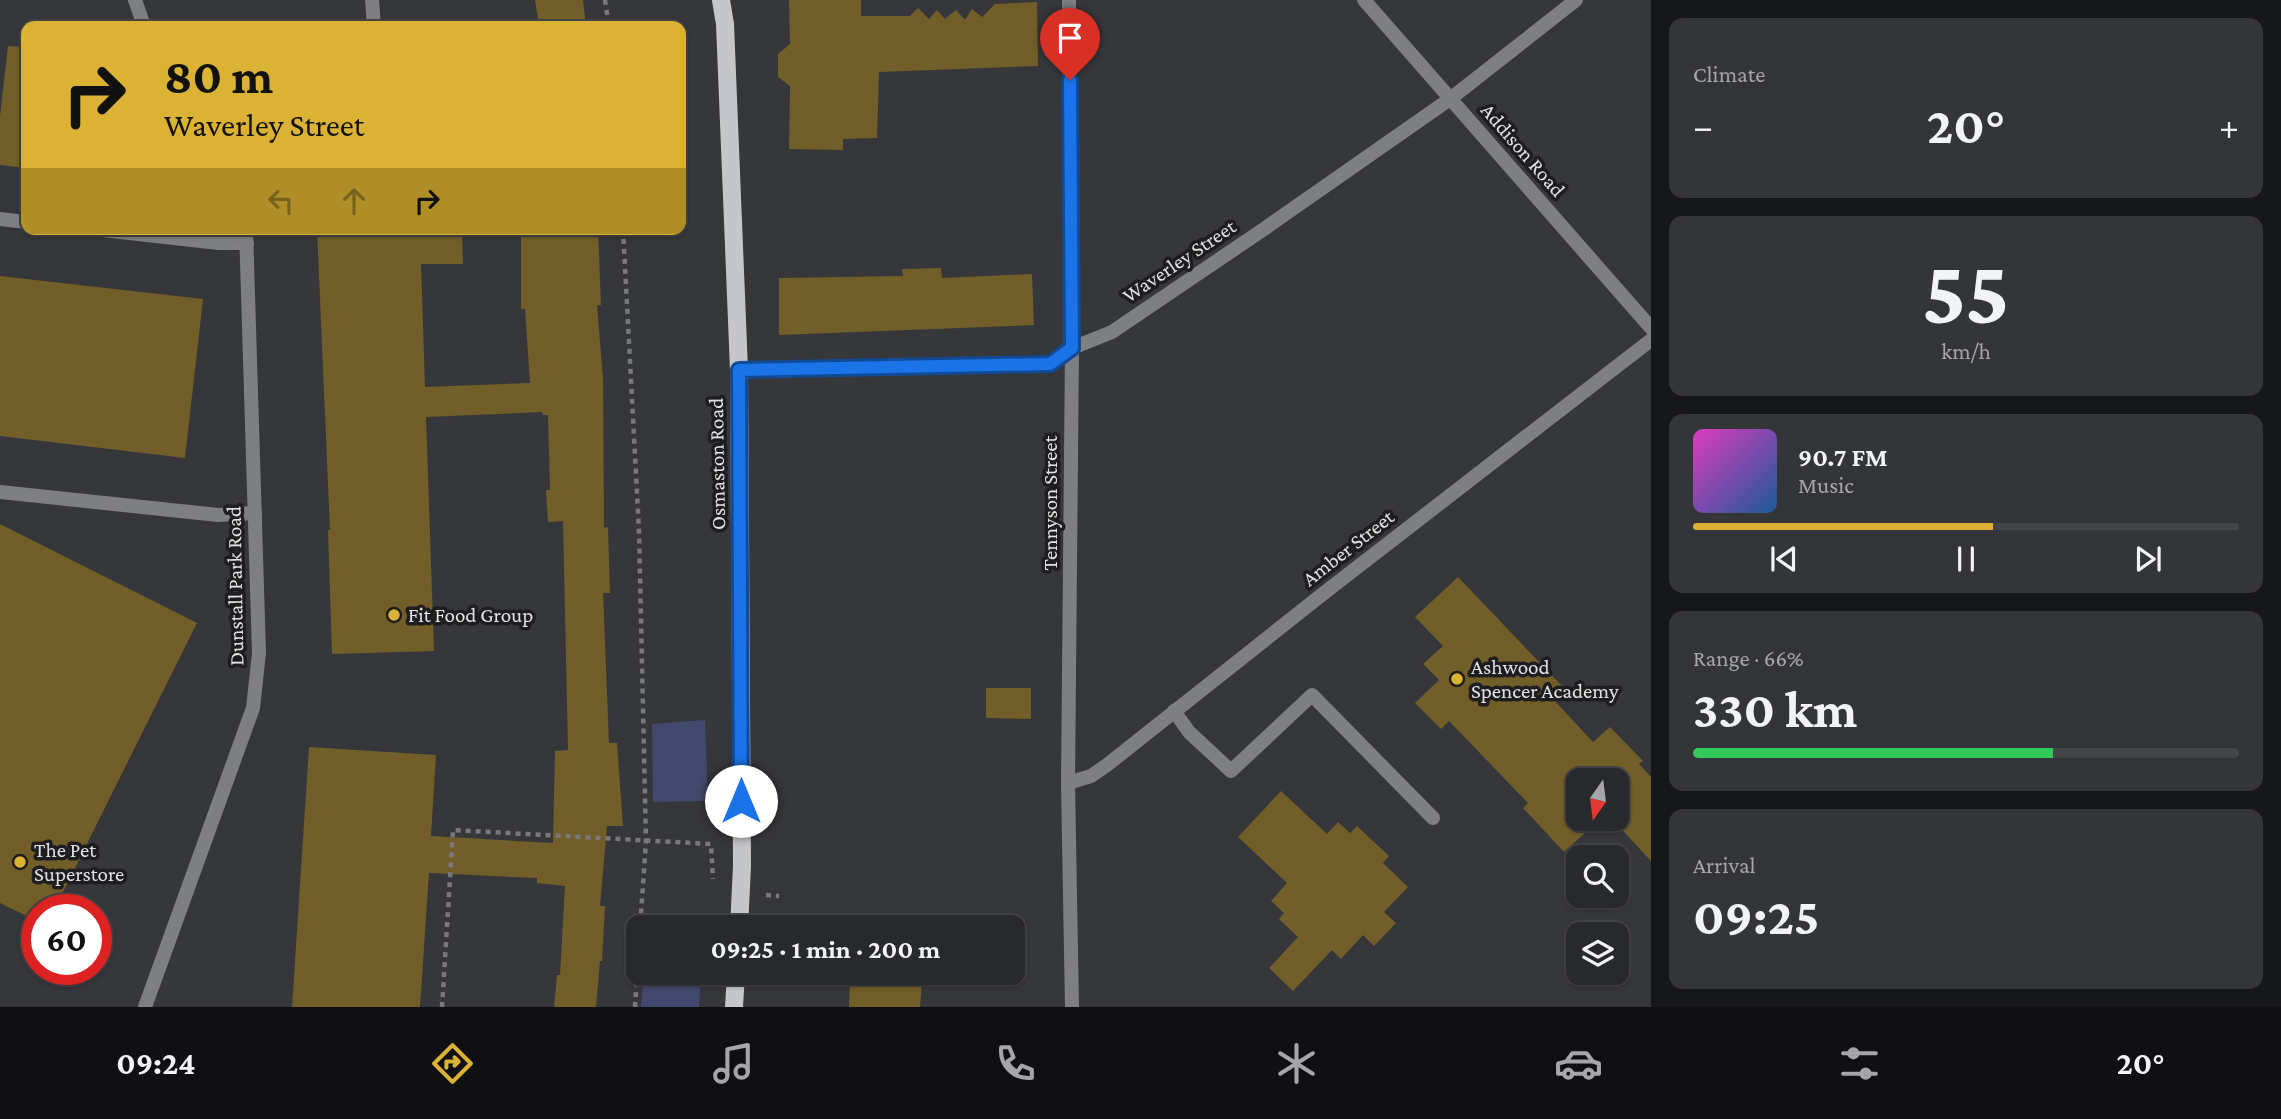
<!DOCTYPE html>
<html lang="en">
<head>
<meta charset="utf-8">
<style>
  body { margin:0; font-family:"Crimson Pro",serif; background:#343538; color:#f1f3f6; height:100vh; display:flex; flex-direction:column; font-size:26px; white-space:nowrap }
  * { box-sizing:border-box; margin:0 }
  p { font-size:23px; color:#a5a6a9 }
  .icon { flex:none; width:38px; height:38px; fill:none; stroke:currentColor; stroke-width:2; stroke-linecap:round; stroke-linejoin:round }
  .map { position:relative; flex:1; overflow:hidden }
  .sheet { display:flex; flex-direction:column; gap:18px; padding:18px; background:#161718; width:630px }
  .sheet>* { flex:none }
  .top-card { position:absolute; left:21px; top:21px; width:665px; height:214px; border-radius:14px; box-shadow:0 2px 5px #0004,0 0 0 2px #444548; background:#dbb233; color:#111; overflow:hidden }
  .needle { width:46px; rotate:194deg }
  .controls { position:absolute; left:1566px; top:768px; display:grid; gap:14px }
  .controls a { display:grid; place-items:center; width:63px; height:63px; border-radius:14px; background:#28292c; box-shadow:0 2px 5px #0004,0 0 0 2px #444548; font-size:35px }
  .speed { position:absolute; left:21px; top:894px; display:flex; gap:14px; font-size:35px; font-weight:700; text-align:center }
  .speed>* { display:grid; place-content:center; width:91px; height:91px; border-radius:50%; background:#28292c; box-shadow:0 2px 5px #0004,0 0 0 2px #444548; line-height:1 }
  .speed .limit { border:10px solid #d22; background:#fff; color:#111 }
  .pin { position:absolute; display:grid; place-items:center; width:60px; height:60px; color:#fff; margin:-72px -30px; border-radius:50% 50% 50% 0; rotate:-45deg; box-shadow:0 0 7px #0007 }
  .pin .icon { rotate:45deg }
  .me { position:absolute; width:77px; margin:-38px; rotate:0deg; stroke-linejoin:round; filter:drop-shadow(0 0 5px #0008) }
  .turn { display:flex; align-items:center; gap:24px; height:147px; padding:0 28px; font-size:32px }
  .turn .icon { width:91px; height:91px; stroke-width:2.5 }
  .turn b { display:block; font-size:49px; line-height:60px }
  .lanes { display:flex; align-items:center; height:66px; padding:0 28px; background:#0003; justify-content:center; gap:35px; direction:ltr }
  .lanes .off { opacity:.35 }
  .big { font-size:52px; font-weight:700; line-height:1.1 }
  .sheet .card { flex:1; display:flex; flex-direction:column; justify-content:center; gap:10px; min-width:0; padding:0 24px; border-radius:14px; background:#343538 }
  .sheet .dial { align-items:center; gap:0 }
  .dial b { font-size:91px; line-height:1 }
  .song { display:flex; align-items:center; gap:21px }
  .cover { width:84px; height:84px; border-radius:10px; background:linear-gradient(135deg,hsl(310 70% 55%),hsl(210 70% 35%)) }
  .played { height:7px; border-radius:4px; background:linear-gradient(90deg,#dbb233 55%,#444548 55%) }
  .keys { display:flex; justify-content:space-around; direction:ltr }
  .heat { display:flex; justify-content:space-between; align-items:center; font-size:38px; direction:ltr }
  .charge { height:10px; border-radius:5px; background:linear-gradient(90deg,#34c759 66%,#444548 0) }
  .trip { position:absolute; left:626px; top:915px; width:399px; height:70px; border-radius:14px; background:#28292c; box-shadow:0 2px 5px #0004,0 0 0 2px #444548; font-weight:700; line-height:70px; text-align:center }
  .tab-bar { display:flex; height:112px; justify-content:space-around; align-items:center; background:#101012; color:#a5a6a9 }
  .tab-bar .icon { width:49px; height:49px }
  .tab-bar .active { color:#dbb233 }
  .tab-bar b { font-size:32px; color:#f1f3f6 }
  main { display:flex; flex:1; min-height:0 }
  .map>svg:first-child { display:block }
  .green { fill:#43496e }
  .building { fill:#715e28 }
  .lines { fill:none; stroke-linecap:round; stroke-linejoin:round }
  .path { stroke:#79797d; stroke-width:4.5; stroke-dasharray:5 5; stroke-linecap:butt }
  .lane { stroke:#7e7f81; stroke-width:14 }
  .street { stroke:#7e7f81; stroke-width:14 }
  .primary { stroke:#c5c6cb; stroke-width:18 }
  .route-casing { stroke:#114b97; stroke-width:18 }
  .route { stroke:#1a73e8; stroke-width:12 }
  .poi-dot { fill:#dbb233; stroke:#1e1e20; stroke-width:2.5 }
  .labels { text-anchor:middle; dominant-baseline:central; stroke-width:7; stroke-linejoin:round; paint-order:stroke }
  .street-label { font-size:21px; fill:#e2e2e5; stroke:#1e1e20 }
  .poi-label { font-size:21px; fill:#e2e2e5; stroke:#1e1e20; text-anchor:start }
</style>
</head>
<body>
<main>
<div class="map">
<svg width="1651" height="1007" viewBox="0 0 1651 1007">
  <rect width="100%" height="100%" fill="#36373b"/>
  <g class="green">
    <path d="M705,720l3,81 -55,1 -1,-78z"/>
    <path d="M682,913l16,14h-51v-8z"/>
    <path d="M644,973h57l-2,34h-58z"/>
  </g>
  <g class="building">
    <path d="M535,0h48l3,26h-47z"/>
    <path d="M789,0h72v16h49l8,-8 11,11 8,-9 8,9 11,-9 9,10 7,-11 10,8 13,-13 42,-2 1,64 -159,6 -2,66 -34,1v11l-54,-1 1,-63 -12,-9v-23l12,-10z"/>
    <path d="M8,46l18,1v121l-26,-3v-49z"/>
    <path d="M317,229h145l1,35h-42l4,123 105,-4 -5,-74h-4v-80h77l3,76h-4l6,73 1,150 4,-1 2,66h-7l6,150h8l6,83h-16l-7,80h5l-3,55h-2l-4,46h-42l3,-32h3l5,-89 -28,-3v-5l-108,-5 -9,134h-128l17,-260 127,8 -5,81 122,7 2,-92 13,-1 -5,-229 -15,1 -2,-32h4l-2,-75h-5l-1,-3 -116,5 8,234 -102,3 -4,-124h2z"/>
    <path d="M941,268l1,10 90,-4 2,51 -255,10v-57l124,-2 -1,-7z"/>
    <path d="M0,276l203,23 -18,159 -185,-22z"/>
    <path d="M0,524l197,99 -143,287h-17v11l-37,-18z"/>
    <path d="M1458,577l104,109 -11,11 42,45 17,-15 33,34 -4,3 12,13v84l-39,-42h5v-39h-39v39h22l-36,33 -41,-44 5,-5 -79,-82 -8,8 -26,-26 24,-23 -16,-16 20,-18 -28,-29z"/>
    <path d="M986,688h45v31l-45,-1z"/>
    <path d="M1281,791l46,43 11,-12 12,11 7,-7 32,30 -6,7 25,24 -24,25 12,11 -22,23 -11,-11 -22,24 -9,-9 -39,41 -24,-23 29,-31 -19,-18 5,-6 -13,-12 16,-18 -49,-46z"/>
    <path d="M850,978l72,4 -2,25h-71z"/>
  </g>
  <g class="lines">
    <g class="path">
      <path d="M605,0l4,26"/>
      <path d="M623,229l16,302 7,311 -6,86"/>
      <path d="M766,895l13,1"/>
      <path d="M442,1007l11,-177 258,14 2,35"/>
      <path d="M635,1007l4,-61"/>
    </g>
    <g class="lane">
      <path d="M135,0l9,26"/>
      <path d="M372,0l2,26"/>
      <path d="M0,219l26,3"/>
      <path d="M93,229l126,14h28"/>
      <path d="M0,492l218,23 37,-2"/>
      <path d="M1174,711l15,21 42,39 81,-76 121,123"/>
    </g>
    <g class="street">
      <path d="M1069,0l3,348 -4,435 4,224"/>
      <path d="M1364,0l287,328"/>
      <path d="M739,370l311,-6 22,-16 40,-16 152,-103 186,-130 126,-99"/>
      <path d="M1068,783l23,-7 16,-11 217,-172 327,-253"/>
      <path d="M145,1007l108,-299 6,-55 -13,-424"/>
    </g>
    <g class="primary">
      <path d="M721,0l4,24 14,346 3,496 -3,62"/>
      <path d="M734,1007l2,-34"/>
    </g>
  </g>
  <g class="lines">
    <defs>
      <path id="route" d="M741,801l-2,-431 311,-6 22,-16 -2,-268"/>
    </defs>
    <use href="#route" class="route-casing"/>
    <use href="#route" class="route"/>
  </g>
  <g class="poi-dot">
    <circle cx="394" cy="615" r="7"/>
    <circle cx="1457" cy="679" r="7"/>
    <circle cx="20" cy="862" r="7"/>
  </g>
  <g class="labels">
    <g class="street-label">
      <text transform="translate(1523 150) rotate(49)">Addison Road</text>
      <text transform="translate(1179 261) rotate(-34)">Waverley Street</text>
      <text transform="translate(717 464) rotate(-91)">Osmaston Road</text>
      <text transform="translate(1050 503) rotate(-90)">Tennyson Street</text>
      <text transform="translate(1348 548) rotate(-38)">Amber Street</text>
      <text transform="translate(235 586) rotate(-91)">Dunstall Park Road</text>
    </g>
    <g class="poi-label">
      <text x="408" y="615">Fit Food Group</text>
      <text x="1471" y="667">Ashwood<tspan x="1471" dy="24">Spencer Academy</tspan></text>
      <text x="34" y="850">The Pet<tspan x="34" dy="24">Superstore</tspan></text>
    </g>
  </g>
</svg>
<div class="controls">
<a><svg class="needle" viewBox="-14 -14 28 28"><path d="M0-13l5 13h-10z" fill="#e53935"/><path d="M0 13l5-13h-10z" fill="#a5a6a9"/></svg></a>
<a><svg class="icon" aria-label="search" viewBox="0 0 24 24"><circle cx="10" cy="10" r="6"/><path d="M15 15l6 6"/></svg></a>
<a><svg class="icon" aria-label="layers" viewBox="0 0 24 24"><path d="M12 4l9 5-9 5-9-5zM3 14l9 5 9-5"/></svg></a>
</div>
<div class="speed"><div class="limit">60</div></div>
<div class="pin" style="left:1070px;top:80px;background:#d93025"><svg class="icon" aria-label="arrive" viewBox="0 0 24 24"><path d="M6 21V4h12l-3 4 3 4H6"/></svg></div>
<svg class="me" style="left:741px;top:801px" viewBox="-20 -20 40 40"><circle r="19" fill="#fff"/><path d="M0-13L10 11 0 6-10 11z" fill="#1a73e8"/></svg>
<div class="trip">09:25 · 1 min · 200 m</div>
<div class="top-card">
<div class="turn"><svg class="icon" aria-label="right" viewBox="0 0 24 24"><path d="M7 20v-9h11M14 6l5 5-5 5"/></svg><div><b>80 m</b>Waverley Street</div></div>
<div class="lanes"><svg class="icon off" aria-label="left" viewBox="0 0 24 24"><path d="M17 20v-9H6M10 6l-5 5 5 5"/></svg><svg class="icon off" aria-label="ahead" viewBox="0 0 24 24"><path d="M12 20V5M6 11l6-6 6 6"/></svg><svg class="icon" aria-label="right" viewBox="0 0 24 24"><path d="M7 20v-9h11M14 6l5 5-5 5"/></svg></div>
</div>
</div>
<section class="sheet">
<div class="card"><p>Climate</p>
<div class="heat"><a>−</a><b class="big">20°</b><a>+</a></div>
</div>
<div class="card dial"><b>55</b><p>km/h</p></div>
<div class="card">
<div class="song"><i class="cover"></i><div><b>90.7 FM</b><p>Music</p></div></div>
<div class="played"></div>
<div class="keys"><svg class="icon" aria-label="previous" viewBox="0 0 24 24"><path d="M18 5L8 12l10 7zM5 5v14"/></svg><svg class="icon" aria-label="pause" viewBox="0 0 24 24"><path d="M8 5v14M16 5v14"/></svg><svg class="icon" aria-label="next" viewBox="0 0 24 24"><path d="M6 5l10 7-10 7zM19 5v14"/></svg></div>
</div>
<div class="card"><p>Range · 66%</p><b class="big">330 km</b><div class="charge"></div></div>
<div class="card"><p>Arrival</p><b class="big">09:25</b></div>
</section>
</main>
<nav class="tab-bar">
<b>09:24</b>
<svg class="icon active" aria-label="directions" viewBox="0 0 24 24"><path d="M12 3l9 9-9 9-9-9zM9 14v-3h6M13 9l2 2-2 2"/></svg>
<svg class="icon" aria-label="music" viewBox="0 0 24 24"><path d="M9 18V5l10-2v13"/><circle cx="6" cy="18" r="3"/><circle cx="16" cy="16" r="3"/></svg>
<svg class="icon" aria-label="phone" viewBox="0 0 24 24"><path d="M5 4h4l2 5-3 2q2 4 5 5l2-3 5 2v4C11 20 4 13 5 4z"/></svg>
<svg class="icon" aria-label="climate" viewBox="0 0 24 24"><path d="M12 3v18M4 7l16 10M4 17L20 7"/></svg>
<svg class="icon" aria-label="car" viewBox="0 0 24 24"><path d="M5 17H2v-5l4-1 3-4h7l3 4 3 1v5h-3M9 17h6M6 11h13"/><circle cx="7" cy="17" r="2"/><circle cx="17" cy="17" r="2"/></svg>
<svg class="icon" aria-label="filters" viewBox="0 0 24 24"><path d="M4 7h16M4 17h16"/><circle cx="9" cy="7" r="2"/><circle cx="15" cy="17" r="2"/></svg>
<b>20°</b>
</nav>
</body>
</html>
